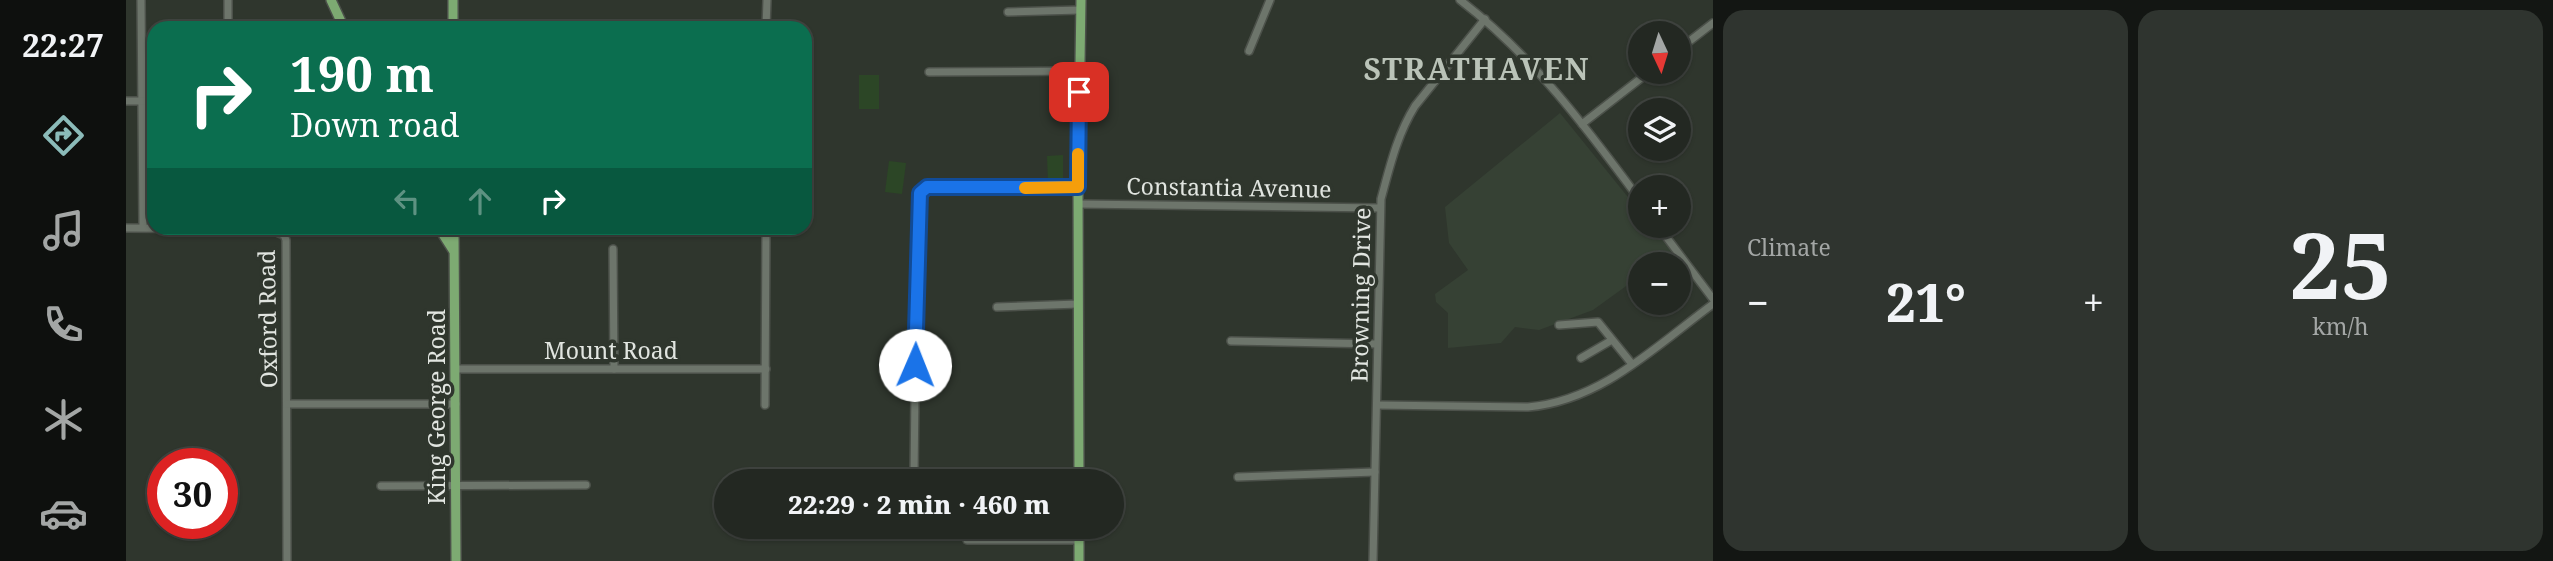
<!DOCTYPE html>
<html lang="en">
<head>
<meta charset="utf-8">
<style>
  body { margin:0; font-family:"Noto Serif",serif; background:#2f342f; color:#f1f3f6; height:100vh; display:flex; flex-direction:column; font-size:26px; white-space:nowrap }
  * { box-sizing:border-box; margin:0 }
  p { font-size:23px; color:#a3a6a5 }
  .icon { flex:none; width:38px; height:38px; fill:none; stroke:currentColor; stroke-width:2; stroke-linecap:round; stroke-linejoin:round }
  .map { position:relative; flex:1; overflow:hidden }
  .side { display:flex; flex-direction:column; gap:10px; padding:10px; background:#131613; width:840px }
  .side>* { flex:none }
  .hud { position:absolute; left:21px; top:21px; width:665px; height:214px; border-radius:21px; box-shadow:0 2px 5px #0004,0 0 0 2px #404440; background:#0b6e4f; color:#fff; overflow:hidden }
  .needle { width:46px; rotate:176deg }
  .controls { position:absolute; left:1502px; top:21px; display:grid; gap:14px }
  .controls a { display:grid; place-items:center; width:63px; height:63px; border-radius:50%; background:#232822; box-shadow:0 2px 5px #0004,0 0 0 2px #404440; font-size:35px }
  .speed { position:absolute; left:21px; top:448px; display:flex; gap:14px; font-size:35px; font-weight:700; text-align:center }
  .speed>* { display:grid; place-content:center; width:91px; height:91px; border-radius:50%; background:#232822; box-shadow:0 2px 5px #0004,0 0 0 2px #404440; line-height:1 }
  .speed .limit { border:10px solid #d22; background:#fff; color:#111 }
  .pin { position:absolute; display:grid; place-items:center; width:60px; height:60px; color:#fff; margin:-30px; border-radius:14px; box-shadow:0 4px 10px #0006 }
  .me { position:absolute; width:77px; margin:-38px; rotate:1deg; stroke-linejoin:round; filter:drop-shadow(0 0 5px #0008) }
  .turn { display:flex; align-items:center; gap:24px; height:147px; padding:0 28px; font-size:32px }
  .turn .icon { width:91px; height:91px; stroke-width:2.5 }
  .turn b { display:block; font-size:49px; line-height:60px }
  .lanes { display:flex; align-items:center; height:66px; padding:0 28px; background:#0003; justify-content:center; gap:35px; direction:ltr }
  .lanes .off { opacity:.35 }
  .big { font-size:52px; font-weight:800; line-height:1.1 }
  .side .tile { flex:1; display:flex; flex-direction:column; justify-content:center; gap:10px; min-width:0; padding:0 24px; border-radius:21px; background:#2f342f }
  .side .dial { align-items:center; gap:0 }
  .dial b { font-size:91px; line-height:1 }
  .heat { display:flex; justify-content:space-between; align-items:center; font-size:38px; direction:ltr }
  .side .tiles { flex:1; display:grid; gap:10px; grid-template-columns:repeat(2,1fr) }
  .trip { position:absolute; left:588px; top:469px; width:410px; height:70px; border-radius:35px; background:#232822; box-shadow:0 2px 5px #0004,0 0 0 2px #404440; font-weight:800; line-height:70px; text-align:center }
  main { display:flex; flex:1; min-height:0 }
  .tabs { display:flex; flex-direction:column; width:126px; justify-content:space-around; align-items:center; background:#0e100e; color:#a3a6a5 }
  .tabs .icon { width:49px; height:49px }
  .tabs .active { color:#8bbbb9 }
  .tabs b { font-size:32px; color:#f1f3f6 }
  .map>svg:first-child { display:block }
  .built { fill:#364134 }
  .green { fill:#2c4626 }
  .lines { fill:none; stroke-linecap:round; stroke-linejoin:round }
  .minor-casing { stroke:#4c514a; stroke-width:10 }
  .major-casing { stroke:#4c514a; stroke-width:12 }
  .minor { stroke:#6d756b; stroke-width:7 }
  .major { stroke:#7daa72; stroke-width:9 }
  .route-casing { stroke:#114b97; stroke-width:18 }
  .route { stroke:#1a73e8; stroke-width:12 }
  .slow { stroke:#f59e0b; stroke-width:12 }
  .labels { text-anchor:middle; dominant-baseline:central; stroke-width:7; stroke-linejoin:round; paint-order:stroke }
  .street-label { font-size:23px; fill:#e1e5e0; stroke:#2f362d }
  .district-label { font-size:30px; font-weight:bold; letter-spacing:2px; fill:#bac3b8; stroke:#2f362d }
</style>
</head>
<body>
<main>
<nav class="tabs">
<b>22:27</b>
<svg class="icon active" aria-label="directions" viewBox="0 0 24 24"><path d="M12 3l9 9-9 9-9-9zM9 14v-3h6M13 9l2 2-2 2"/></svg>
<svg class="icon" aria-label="music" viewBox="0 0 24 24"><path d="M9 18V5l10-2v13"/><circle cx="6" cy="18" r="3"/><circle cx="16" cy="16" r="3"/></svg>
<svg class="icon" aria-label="phone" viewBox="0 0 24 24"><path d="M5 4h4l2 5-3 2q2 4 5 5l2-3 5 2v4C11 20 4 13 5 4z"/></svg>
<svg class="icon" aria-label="climate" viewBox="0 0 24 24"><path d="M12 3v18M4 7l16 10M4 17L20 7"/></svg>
<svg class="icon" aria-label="car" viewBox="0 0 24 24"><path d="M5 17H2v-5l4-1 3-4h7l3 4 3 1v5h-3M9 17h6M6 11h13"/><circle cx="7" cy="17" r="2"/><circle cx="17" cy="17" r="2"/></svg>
</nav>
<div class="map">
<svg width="1587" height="561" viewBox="0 0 1587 561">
  <rect width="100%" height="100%" fill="#2f362d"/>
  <path class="built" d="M1434,113l80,99v14h11l21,26 -16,12h-16v12l-47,34 -54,20 -24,-3 -14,16 -53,5v-35l-12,-11 -1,-8 33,-24 -19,-27 -4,-36z"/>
  <g class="green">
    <rect x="733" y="75" width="20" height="34"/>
    <path d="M937,155v27h-15l-1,-26z"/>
    <path d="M763,161l17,2 -4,31 -17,-2z"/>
  </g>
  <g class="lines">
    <defs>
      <g id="minor">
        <path d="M15,0l2,227"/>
        <path d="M1334,0c72,55 126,127 180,200"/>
        <path d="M882,12l72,-2"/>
        <path d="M102,28v-28"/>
        <path d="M640,28l1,-28"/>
        <path d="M1552,50l35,-27"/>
        <path d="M1123,51l21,-51"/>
        <path d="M803,72l151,-1"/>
        <path d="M0,101h28"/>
        <path d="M1456,124l67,-52"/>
        <path d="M952,204l301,4"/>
        <path d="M1532,226l55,73"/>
        <path d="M0,228l143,1 15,6 2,5 1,321"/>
        <path d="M487,249l1,120"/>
        <path d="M871,307l81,-3"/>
        <path d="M1433,325l39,-3 34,42"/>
        <path d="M1105,341l145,3"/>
        <path d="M1455,358l31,-18"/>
        <path d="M330,369h310"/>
        <path d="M161,404h169"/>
        <path d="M639,405l1,-177"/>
        <path d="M1251,405l151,2c73,-6 128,-61 185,-103"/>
        <path d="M788,476l2,-166 4,-117 7,-6h151"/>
        <path d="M1112,477l137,-5"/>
        <path d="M255,486l205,-1"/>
        <path d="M841,540h113"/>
        <path d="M1247,561l8,-362c9,-33 16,-64 34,-93l70,-87"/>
      </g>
      <g id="major">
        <path d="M205,0l13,28"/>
        <path d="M327,0v28"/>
        <path d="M313,228l14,22"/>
        <path d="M328,228l2,333"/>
        <path d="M953,481l-1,-294 3,-187"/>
        <path d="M953,561v-34"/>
      </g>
    </defs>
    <use href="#minor" class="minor-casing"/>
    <use href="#major" class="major-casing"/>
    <use href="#minor" class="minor"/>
    <use href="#major" class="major"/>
  </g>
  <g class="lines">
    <defs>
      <path id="route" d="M789,365l5,-172 7,-6h151l1,-95"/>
    </defs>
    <use href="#route" class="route-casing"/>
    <use href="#route" class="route"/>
    <path class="slow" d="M899,188l53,-1v-33"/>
  </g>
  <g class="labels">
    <g class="street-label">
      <text transform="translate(1103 187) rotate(1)">Constantia Avenue</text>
      <text transform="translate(1234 295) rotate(-89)">Browning Drive</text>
      <text transform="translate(141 319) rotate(-91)">Oxford Road</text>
      <text x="485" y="350">Mount Road</text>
      <text transform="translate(310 407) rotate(-90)">King George Road</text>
    </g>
    <g class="district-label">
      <text x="1351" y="68">STRATHAVEN</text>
    </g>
  </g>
</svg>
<div class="controls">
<a><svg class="needle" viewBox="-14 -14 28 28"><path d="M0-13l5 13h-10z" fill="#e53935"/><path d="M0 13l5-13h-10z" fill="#a3a6a5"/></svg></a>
<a><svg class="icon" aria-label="layers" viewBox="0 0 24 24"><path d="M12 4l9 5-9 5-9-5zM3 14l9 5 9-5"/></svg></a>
<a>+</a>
<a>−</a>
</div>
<div class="speed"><div class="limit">30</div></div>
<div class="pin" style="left:953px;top:92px;background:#d93025"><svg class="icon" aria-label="arrive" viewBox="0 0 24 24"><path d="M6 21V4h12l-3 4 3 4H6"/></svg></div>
<svg class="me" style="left:789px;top:365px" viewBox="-20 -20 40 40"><circle r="19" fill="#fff"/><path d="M0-13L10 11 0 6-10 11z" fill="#1a73e8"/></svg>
<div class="trip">22:29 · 2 min · 460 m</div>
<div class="hud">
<div class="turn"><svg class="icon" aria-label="right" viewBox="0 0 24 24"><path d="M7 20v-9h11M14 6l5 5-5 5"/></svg><div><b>190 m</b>Down road</div></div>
<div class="lanes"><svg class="icon off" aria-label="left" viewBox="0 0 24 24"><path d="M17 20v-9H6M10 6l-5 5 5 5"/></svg><svg class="icon off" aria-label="ahead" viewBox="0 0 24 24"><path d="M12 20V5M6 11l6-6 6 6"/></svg><svg class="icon" aria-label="right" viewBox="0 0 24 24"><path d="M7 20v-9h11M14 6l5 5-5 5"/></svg></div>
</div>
</div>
<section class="side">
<div class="tiles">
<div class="tile"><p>Climate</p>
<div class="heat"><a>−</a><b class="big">21°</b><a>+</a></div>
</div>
<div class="tile dial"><b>25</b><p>km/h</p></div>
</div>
</section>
</main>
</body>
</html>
